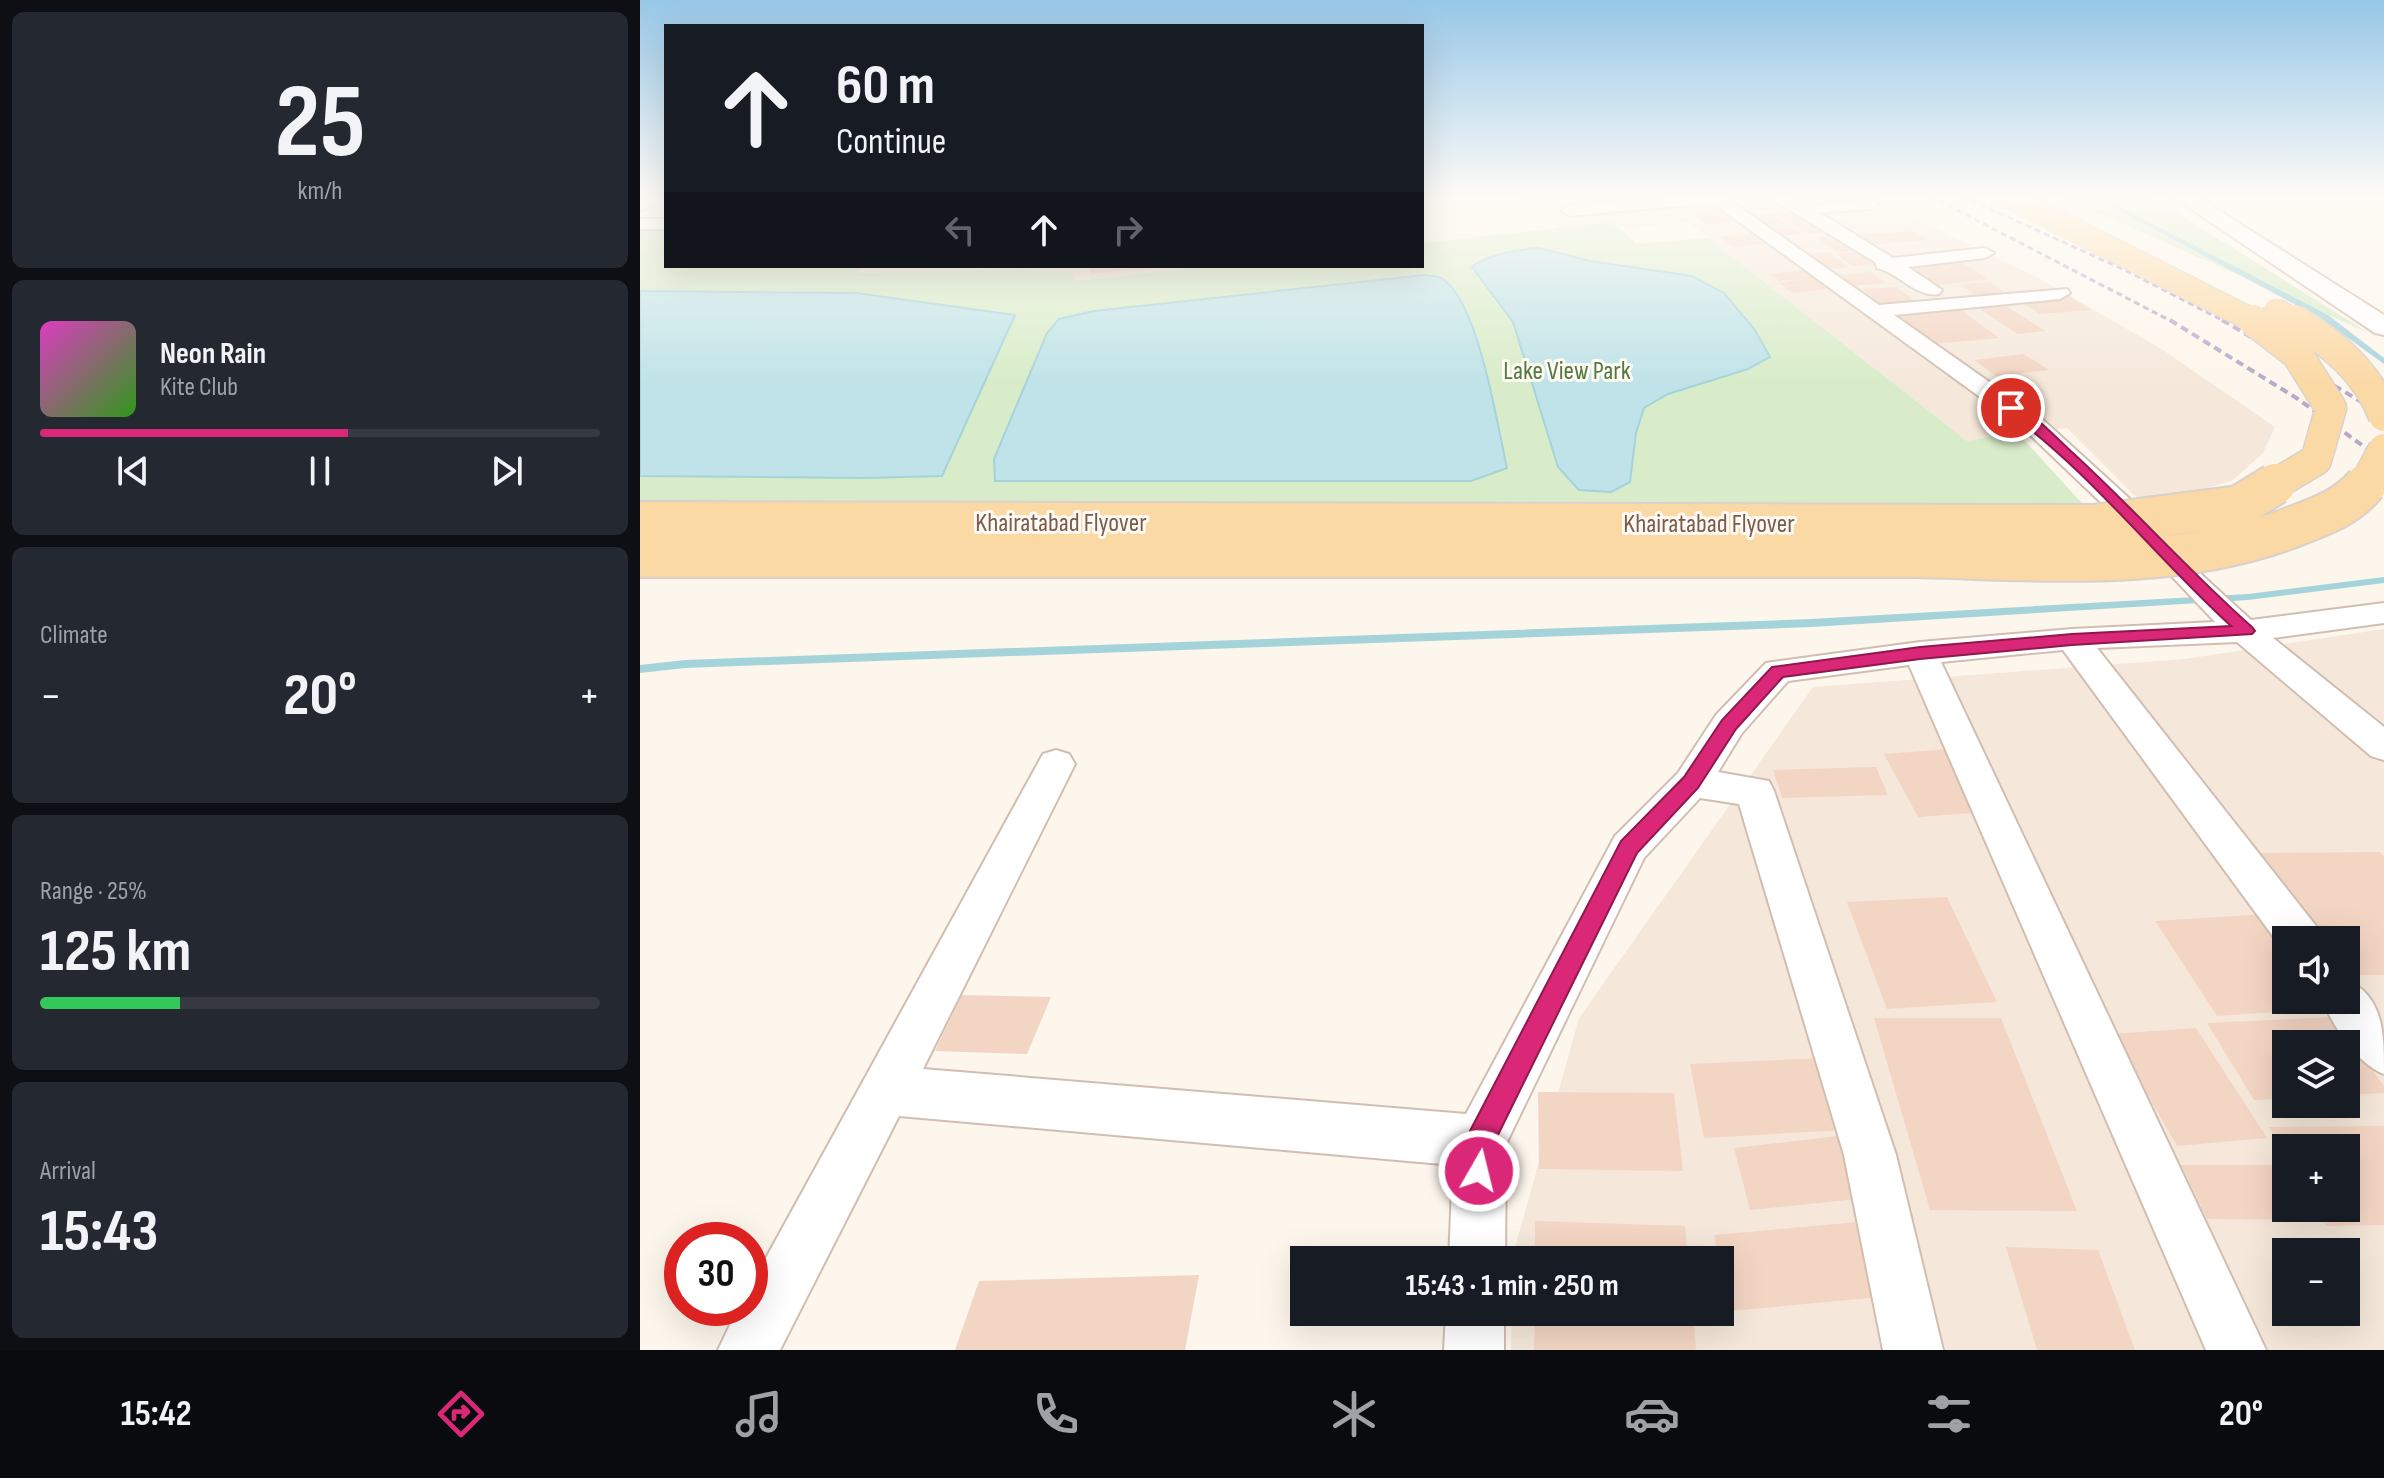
<!DOCTYPE html>
<html lang="en">
<head>
<meta charset="utf-8">
<style>
  body { margin:0; font-family:"Sofia Sans Condensed",sans-serif; background:#242831; color:#f1f3f6; height:100vh; display:flex; flex-direction:column; font-size:30px; white-space:nowrap }
  * { box-sizing:border-box; margin:0 }
  p { font-size:26px; color:#9ea1a6 }
  .icon { flex:none; width:44px; height:44px; fill:none; stroke:currentColor; stroke-width:2; stroke-linecap:round; stroke-linejoin:round }
  .map { position:relative; flex:1; overflow:hidden }
  .details { display:flex; flex-direction:column; gap:12px; padding:12px; background:#0d0f14; width:640px }
  .details>* { flex:none }
  .top-card { position:absolute; left:24px; top:24px; width:760px; height:244px; border-radius:0px; box-shadow:0 8px 32px #0002; background:#171b24; color:#f1f3f6; overflow:hidden }
  .fabs { position:absolute; left:1632px; top:926px; display:grid; gap:16px }
  .fabs a { display:grid; place-items:center; width:88px; height:88px; border-radius:0px; background:#171b24; box-shadow:0 8px 32px #0002; font-size:40px }
  .speed { position:absolute; left:24px; top:1222px; display:flex; gap:16px; font-size:40px; font-weight:700; text-align:center }
  .speed>* { display:grid; place-content:center; width:104px; height:104px; border-radius:50%; background:#171b24; box-shadow:0 8px 32px #0002; line-height:1 }
  .speed .limit { border:12px solid #d22; background:#fff; color:#111 }
  .pin { position:absolute; display:grid; place-items:center; width:68px; height:68px; color:#fff; margin:-34px; border:4px solid #fff; border-radius:50%; box-shadow:0 2px 8px #0007 }
  .me { position:absolute; width:88px; margin:-44px; rotate:8deg; stroke-linejoin:round; filter:drop-shadow(0 0 6px #0008) }
  .turn { display:flex; align-items:center; gap:28px; height:168px; padding:0 40px; font-size:36px }
  .turn .icon { width:104px; height:104px; stroke-width:2.5 }
  .turn b { display:block; font-size:56px; line-height:68px }
  .lanes { display:flex; align-items:center; height:76px; padding:0 40px; background:#0003; justify-content:center; gap:40px; direction:ltr }
  .lanes .off { opacity:.35 }
  .big { font-size:60px; font-weight:700; line-height:1.1 }
  .details .card { flex:1; display:flex; flex-direction:column; justify-content:center; gap:12px; min-width:0; padding:0 28px; border-radius:12px; background:#242831 }
  .details .dial { align-items:center; gap:0 }
  .dial b { font-size:104px; line-height:1 }
  .song { display:flex; align-items:center; gap:24px }
  .cover { width:96px; height:96px; border-radius:12px; background:linear-gradient(135deg,hsl(310 70% 55%),hsl(110 70% 35%)) }
  .played { height:8px; border-radius:4px; background:linear-gradient(90deg,#db2777 55%,#363941 55%) }
  .keys { display:flex; justify-content:space-around; direction:ltr }
  .heat { display:flex; justify-content:space-between; align-items:center; font-size:44px; direction:ltr }
  .charge { height:12px; border-radius:6px; background:linear-gradient(90deg,#34c759 25%,#363941 0) }
  .trip { position:absolute; left:650px; top:1246px; width:444px; height:80px; border-radius:0px; background:#171b24; box-shadow:0 8px 32px #0002; font-weight:700; line-height:80px; text-align:center }
  .dock { display:flex; height:128px; justify-content:space-around; align-items:center; background:#090b0e; color:#9ea1a6 }
  .dock .icon { width:56px; height:56px }
  .dock .on { color:#db2777 }
  .dock b { font-size:36px; color:#f1f3f6 }
  main { display:flex; flex:1; min-height:0 }
  .map>svg:first-child { display:block }
  .residential { fill:#f5e8da; fill-rule:evenodd }
  .green { fill:#d8ecc9 }
  .water { fill:#bfe3e8; stroke:#a5d3da; stroke-width:2 }
  .lines { fill:none; stroke-linecap:round; stroke-linejoin:round }
  .stream { fill:#a5d3da; fill-rule:evenodd }
  .building { fill:#f3d5c3 }
  .minor-casing { stroke:#d1beb0; stroke-width:4 }
  .secondary-casing { stroke:#d6c0b0; stroke-width:4 }
  .minor { fill:#fff; fill-rule:evenodd }
  .secondary { fill:#fff; fill-rule:evenodd }
  .rail-far1 { stroke:#b9a8c9; stroke-width:3; stroke-dasharray:6 4; stroke-linecap:butt }
  .rail { stroke:#b9a8c9; stroke-width:4; stroke-dasharray:8 5; stroke-linecap:butt }
  .primary-bridge-far2-casing { stroke:#dad1cd; stroke-width:25; stroke-linecap:butt }
  .primary-bridge-far1-casing { stroke:#dad1cd; stroke-width:33; stroke-linecap:butt }
  .primary-bridge-casing { stroke:#dad1cd; stroke-width:44; stroke-linecap:butt }
  .primary-bridge-far2 { stroke:#fbd9a5; stroke-width:23 }
  .primary-bridge-far1 { stroke:#fbd9a5; stroke-width:30 }
  .primary-bridge { stroke:#fbd9a5; stroke-width:40 }
  .route { fill:#db2777; stroke:#8e194d; stroke-width:2 }
  .labels { text-anchor:middle; dominant-baseline:central; stroke-width:6; stroke-linejoin:round; paint-order:stroke }
  .far-park-label { font-size:26px; fill:#537a41; stroke:#fffaf3 }
  .far-street-label { font-size:26px; fill:#7a5c4d; stroke:#fffaf3 }
</style>
</head>
<body>
<main>
<section class="details">
<div class="card dial"><b>25</b><p>km/h</p></div>
<div class="card">
<div class="song"><i class="cover"></i><div><b>Neon Rain</b><p>Kite Club</p></div></div>
<div class="played"></div>
<div class="keys"><svg class="icon" aria-label="previous" viewBox="0 0 24 24"><path d="M18 5L8 12l10 7zM5 5v14"/></svg><svg class="icon" aria-label="pause" viewBox="0 0 24 24"><path d="M8 5v14M16 5v14"/></svg><svg class="icon" aria-label="next" viewBox="0 0 24 24"><path d="M6 5l10 7-10 7zM19 5v14"/></svg></div>
</div>
<div class="card"><p>Climate</p>
<div class="heat"><a>−</a><b class="big">20°</b><a>+</a></div>
</div>
<div class="card"><p>Range · 25%</p><b class="big">125 km</b><div class="charge"></div></div>
<div class="card"><p>Arrival</p><b class="big">15:43</b></div>
</section>
<div class="map">
<svg width="1744" height="1350" viewBox="0 0 1744 1350">
  <rect width="100%" height="100%" fill="#fdf6ec"/>
  <g class="residential">
    <path d="M878,196h349l168,80 125,72 115,79 -12,26 -30,27 -47,15 -45,7 -74,-74 -100,13 -279,-219 -61,6 -15,-6 -54,6z"/>
    <path d="M220,266h350l-135,15 -3,-9 -54,-3 -163,4z"/>
    <path d="M1744,629v721h-873l1,-38h208v-52h-206v-9l65,-233 234,-331 371,-28zM1646,940h60v60h-60zM1646,1044h60v60h-60zM1646,1148h60v60h-60zM1646,1252h60v60h-60z"/>
  </g>
  <g class="green">
    <path d="M1420,196h90l217,136z"/>
    <path d="M0,222h26v44h194l-3,7 161,-4 54,3 3,9 135,-15h212v-23l190,-21 25,22 71,-6 259,203 50,-9 72,79 -1449,-8z"/>
  </g>
  <g class="water">
    <path d="M899,248l51,13 102,15 32,17 31,37 15,27 -22,12 -80,25 -24,14 -8,25 -6,49 -19,10 -32,-2 -21,-23 -45,-145 -41,-55c13,-12 49,-18 67,-19z"/>
    <path d="M785,275c5,1 14,1 18,4 36,25 54,145 64,189l-36,13h-476l-1,-22 53,-126 12,-14 35,-8z"/>
    <path d="M0,291l216,2 159,22 -73,161 -77,2 -225,-2z"/>
  </g>
  <g class="lines">
    <g class="stream">
      <path d="M1452,196h7l229,119 56,43v6l-62,-45z"/>
      <path d="M1744,577v6l-136,17 -437,27 -1126,41 -45,5v-8l45,-5 1126,-41 437,-25z"/>
    </g>
  </g>
  <g class="building">
    <path d="M1085,196h29l19,12 -26,2z"/>
    <path d="M1077,202l26,19 -36,3 -29,-18z"/>
    <path d="M1161,211l33,20 -27,3 -32,-21z"/>
    <path d="M1134,214l13,10 -27,2 -13,-9z"/>
    <path d="M1150,225l13,9 -25,2 -12,-9z"/>
    <path d="M1273,231l14,9 -53,4 -13,-9z"/>
    <path d="M1119,233l14,10 -40,4 -13,-10z"/>
    <path d="M1201,236l22,14 -25,2 -21,-14z"/>
    <path d="M1227,251l17,12 -32,3 -16,-12z"/>
    <path d="M1189,252l20,15 -31,3 -20,-15z"/>
    <path d="M1313,257l35,22 -57,7 -22,-15h8l-14,-9z"/>
    <path d="M450,266h63v2l-63,6z"/>
    <path d="M1171,269l27,19 -45,5 -14,-10 25,-4 -25,2 -10,-7z"/>
    <path d="M1230,272l16,11 -31,3 -15,-11z"/>
    <path d="M1349,282l18,12 -30,3 -17,-13z"/>
    <path d="M1256,287l24,17 -36,3 -22,-18z"/>
    <path d="M1429,296l22,14 -51,4 -21,-13z"/>
    <path d="M1356,300l50,31 -28,3 -48,-31z"/>
    <path d="M1317,307l42,31 -68,6 -38,-31z"/>
    <path d="M1384,354l25,16 -53,6 -22,-16z"/>
    <path d="M1309,749l37,63 -68,5 -34,-63z"/>
    <path d="M1236,767l12,28 -106,3 -9,-28z"/>
    <path d="M1740,852l4,5v118h-36l-2,-35h-23l-63,-87z"/>
    <path d="M1307,897l50,105 -110,7 -40,-107z"/>
    <path d="M1625,914l21,29v57h43l5,8 -117,8 -62,-95z"/>
    <path d="M322,995l89,2 -24,57 -92,-3z"/>
    <path d="M1694,1017l50,69v7l-38,2v-51h-60v55l-32,1 -47,-77z"/>
    <path d="M1234,1018h127l76,193 -147,-1z"/>
    <path d="M1556,1028l71,110 -90,8 -64,-112z"/>
    <path d="M1182,1058l21,72 -139,8 -14,-74z"/>
    <path d="M898,1092l136,1 9,78 -144,-2z"/>
    <path d="M1744,1126v99l-58,1 -11,-18h31v-60h-60v8l-17,-29z"/>
    <path d="M1206,1135l21,63 -117,12 -16,-62z"/>
    <path d="M1541,1165h96l9,16v27h15l7,12 -101,-1z"/>
    <path d="M895,1221l150,5 3,34h-153z"/>
    <path d="M1217,1222l24,75 -150,14 -17,-76z"/>
    <path d="M1366,1247l92,3 37,100h-98z"/>
    <path d="M559,1275l-14,75h-230l24,-69z"/>
    <path d="M895,1312h158l3,38h-162z"/>
  </g>
  <g class="lines">
    <defs>
      <g id="minor">
        <path d="M8,196h18v3l-26,12v-11z"/>
        <path d="M1047,196h37l155,109 188,-16 3,4 -10,6 -166,16 148,104 90,82 72,76 47,43 133,-17v20l-111,15 111,89v33l-13,-4 -134,-114 -140,6 219,278 6,14h-36v14l-223,-304 -122,12 325,688h-60l-297,-685 -121,16 -46,52 -24,39 51,9 5,10 122,364 47,195h-60l-39,-195 -105,-351 -39,-6 -56,60 -138,286 -1,116h-56l4,-95 -554,-49 -119,234h-62l20,-42h12v-21l293,-533 13,-4 13,4 6,10 -152,305 543,45 149,-278 63,-63 38,-58 50,-52 154,-21 152,-13 143,-7 -103,-109 -88,-84 -311,-226 -144,13 -8,-5 8,-5z"/>
        <path d="M1127,196h20l18,9 71,-4 2,3 -8,5 -50,4 73,45 92,-10 9,5 -9,5 -77,9 34,23 -3,4c-21,5 -42,-22 -62,-26l-2,-6z"/>
        <rect x="0" y="219" width="26" height="10"/>
        <path d="M1706,979c38,18 38,54 38,95 -28,-11 -50,-47 -62,-74h24z"/>
        <path d="M806,1312h58v38h-60z"/>
      </g>
      <path id="secondary" d="M1532,196h24l188,119v20l-9,-2z"/>
    </defs>
    <use href="#minor" class="minor-casing"/>
    <use href="#secondary" class="secondary-casing"/>
    <use href="#minor" class="minor"/>
    <use href="#secondary" class="secondary"/>
    <g class="rail-far1">
      <path d="M1290,196l243,126"/>
      <path d="M1322,196l165,75 99,51"/>
    </g>
    <g class="rail">
      <path d="M1530,320l128,79 86,62"/>
      <path d="M1582,320l162,95"/>
    </g>
    <defs>
      <g id="primary-bridge-far2">
        <path d="M1368,196l248,126"/>
        <path d="M1636,310l22,12"/>
      </g>
      <g id="primary-bridge-far1">
        <path d="M1613,320l44,34 34,54 -15,52 -44,26"/>
        <path d="M1654,320c40,24 73,52 90,96"/>
        <path d="M1724,486l20,-37"/>
      </g>
      <g id="primary-bridge">
        <path d="M0,522l1453,3 146,-19 36,-22"/>
        <path d="M0,557h1275c128,3 262,16 383,-32 26,-10 50,-19 68,-41"/>
      </g>
    </defs>
    <use href="#primary-bridge-far2" class="primary-bridge-far2-casing"/>
    <use href="#primary-bridge-far1" class="primary-bridge-far1-casing"/>
    <use href="#primary-bridge" class="primary-bridge-casing"/>
    <use href="#primary-bridge-far2" class="primary-bridge-far2"/>
    <use href="#primary-bridge-far1" class="primary-bridge-far1"/>
    <use href="#primary-bridge" class="primary-bridge"/>
  </g>
  <linearGradient id="sky" x2="0" y2="1"><stop stop-color="#97c7e8"/><stop offset="0.51" stop-color="#fefbf6"/><stop offset="1" stop-color="#fefbf6" stop-opacity="0"/></linearGradient>
  <rect width="1744" height="385" fill="url(#sky)"/>
  <path class="route" d="M1371,404c24,9 44,33 63,50 61,56 116,118 178,173l3,4 -3,3 -180,11 -152,14 -137,18 -47,52 -38,59 -61,65 -143,290 -1,28 -4,10 -10,4 -10,-4c-6,-15 -5,-34 1,-50l151,-290 63,-64 38,-57 50,-53 148,-20 152,-13 159,-8c-77,-70 -141,-155 -225,-215v-6z"/>
  <g class="labels">
    <g class="far-park-label">
      <text x="927" y="371">Lake View Park</text>
    </g>
    <g class="far-street-label">
      <text x="421" y="523">Khairatabad Flyover</text>
      <text x="1069" y="524">Khairatabad Flyover</text>
    </g>
  </g>
</svg>
<div class="fabs">
<a><svg class="icon" aria-label="sound" viewBox="0 0 24 24"><path d="M4 9h4l5-4v14l-5-4H4zM17 9q2 3 0 6"/></svg></a>
<a><svg class="icon" aria-label="layers" viewBox="0 0 24 24"><path d="M12 4l9 5-9 5-9-5zM3 14l9 5 9-5"/></svg></a>
<a>+</a>
<a>−</a>
</div>
<div class="speed"><div class="limit">30</div></div>
<div class="pin" style="left:1371px;top:408px;background:#d93025"><svg class="icon" aria-label="arrive" viewBox="0 0 24 24"><path d="M6 21V4h12l-3 4 3 4H6"/></svg></div>
<svg class="me" style="left:839px;top:1171px" viewBox="-20 -20 40 40"><circle r="17" fill="#db2777" stroke="#fff" stroke-width="3"/><path d="M0-11L8 9 0 5-8 9z" fill="#fff"/></svg>
<div class="trip">15:43 · 1 min · 250 m</div>
<div class="top-card">
<div class="turn"><svg class="icon" aria-label="ahead" viewBox="0 0 24 24"><path d="M12 20V5M6 11l6-6 6 6"/></svg><div><b>60 m</b>Continue</div></div>
<div class="lanes"><svg class="icon off" aria-label="left" viewBox="0 0 24 24"><path d="M17 20v-9H6M10 6l-5 5 5 5"/></svg><svg class="icon" aria-label="ahead" viewBox="0 0 24 24"><path d="M12 20V5M6 11l6-6 6 6"/></svg><svg class="icon off" aria-label="right" viewBox="0 0 24 24"><path d="M7 20v-9h11M14 6l5 5-5 5"/></svg></div>
</div>
</div>
</main>
<nav class="dock">
<b>15:42</b>
<svg class="icon on" aria-label="directions" viewBox="0 0 24 24"><path d="M12 3l9 9-9 9-9-9zM9 14v-3h6M13 9l2 2-2 2"/></svg>
<svg class="icon" aria-label="music" viewBox="0 0 24 24"><path d="M9 18V5l10-2v13"/><circle cx="6" cy="18" r="3"/><circle cx="16" cy="16" r="3"/></svg>
<svg class="icon" aria-label="phone" viewBox="0 0 24 24"><path d="M5 4h4l2 5-3 2q2 4 5 5l2-3 5 2v4C11 20 4 13 5 4z"/></svg>
<svg class="icon" aria-label="climate" viewBox="0 0 24 24"><path d="M12 3v18M4 7l16 10M4 17L20 7"/></svg>
<svg class="icon" aria-label="car" viewBox="0 0 24 24"><path d="M5 17H2v-5l4-1 3-4h7l3 4 3 1v5h-3M9 17h6M6 11h13"/><circle cx="7" cy="17" r="2"/><circle cx="17" cy="17" r="2"/></svg>
<svg class="icon" aria-label="filters" viewBox="0 0 24 24"><path d="M4 7h16M4 17h16"/><circle cx="9" cy="7" r="2"/><circle cx="15" cy="17" r="2"/></svg>
<b>20°</b>
</nav>
</body>
</html>
